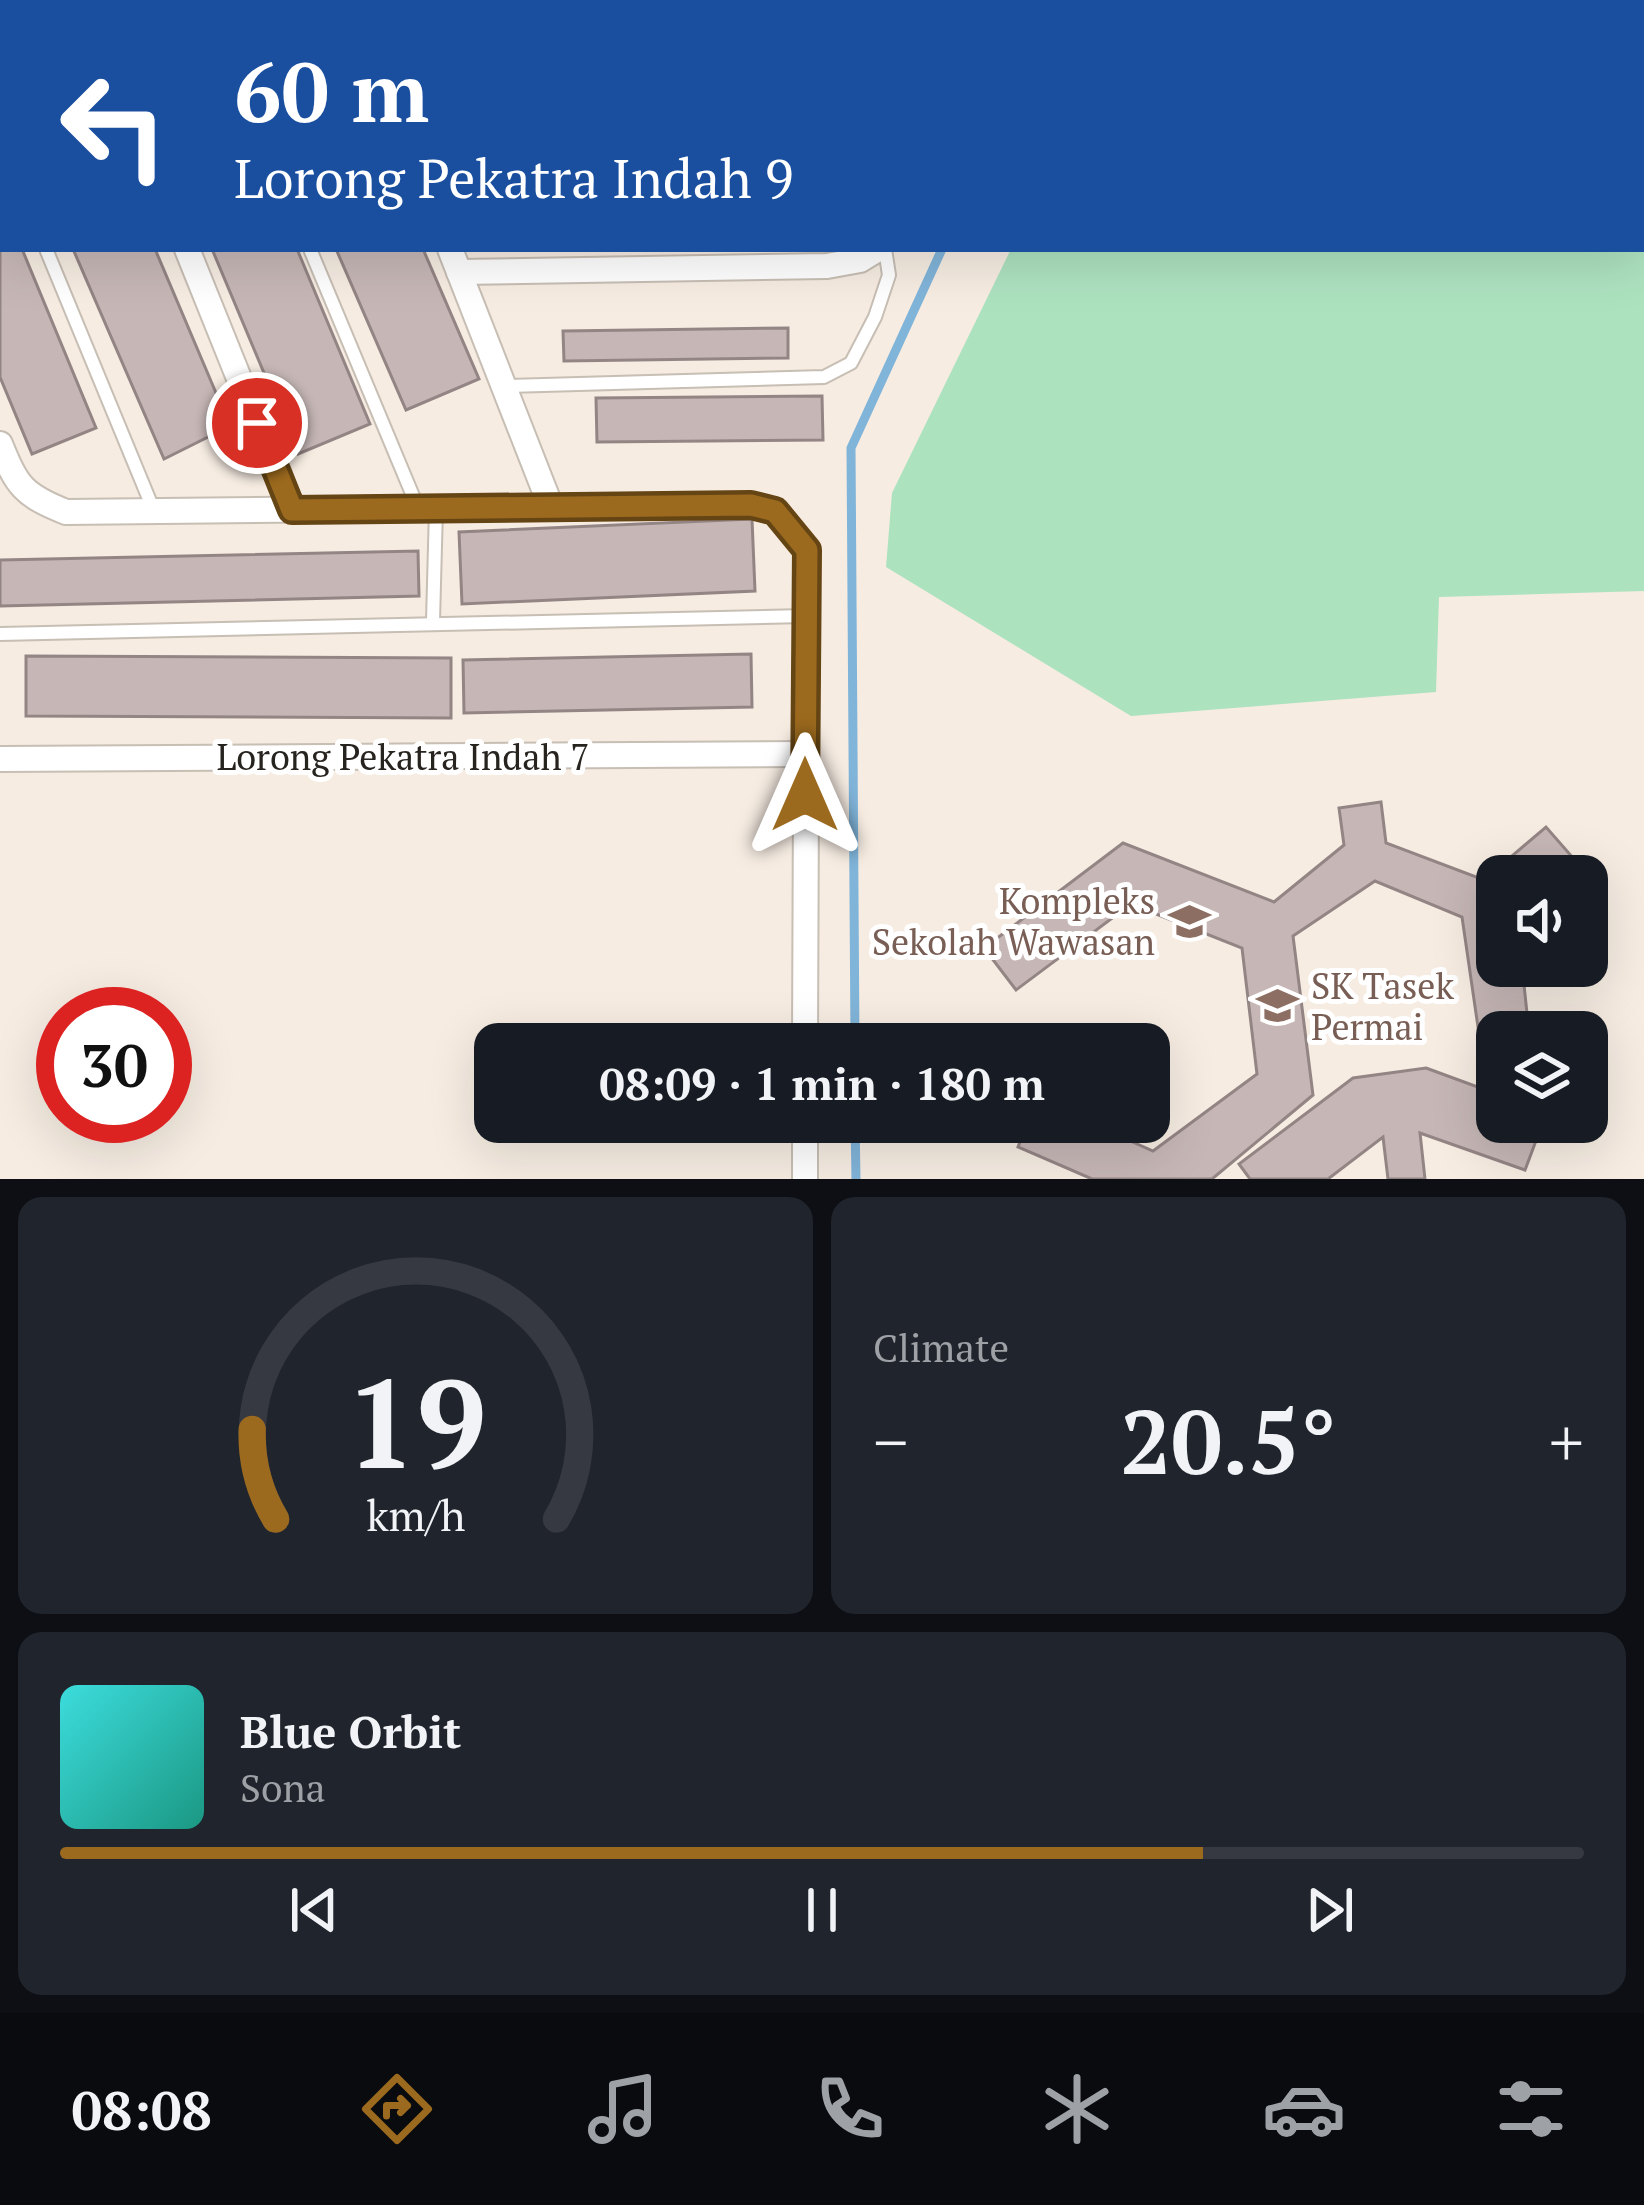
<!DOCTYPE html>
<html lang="en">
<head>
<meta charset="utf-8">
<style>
  body { margin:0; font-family:"PT Serif",serif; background:#20242c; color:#f1f3f6; height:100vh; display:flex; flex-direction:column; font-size:45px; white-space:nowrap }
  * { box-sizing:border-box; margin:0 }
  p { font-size:39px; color:#9ea1a6 }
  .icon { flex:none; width:66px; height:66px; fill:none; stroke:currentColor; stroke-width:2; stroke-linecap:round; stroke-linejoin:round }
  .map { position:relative; height:1179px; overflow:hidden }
  .details { display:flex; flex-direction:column; gap:18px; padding:18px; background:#0d0f14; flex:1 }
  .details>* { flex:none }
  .guide { position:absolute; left:0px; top:0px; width:1644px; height:252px; box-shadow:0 12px 48px #0002; background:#1a4fa0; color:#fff; overflow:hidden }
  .buttons { position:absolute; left:1476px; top:855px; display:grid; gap:24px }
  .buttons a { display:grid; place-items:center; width:132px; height:132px; border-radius:24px; background:#171b24; box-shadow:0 12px 48px #0002; font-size:60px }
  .speed { position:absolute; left:36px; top:987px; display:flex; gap:24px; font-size:60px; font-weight:700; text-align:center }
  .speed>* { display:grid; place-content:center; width:156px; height:156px; border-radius:50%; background:#171b24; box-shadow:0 12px 48px #0002; line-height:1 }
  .speed .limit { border:18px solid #d22; background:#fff; color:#111 }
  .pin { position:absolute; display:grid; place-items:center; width:102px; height:102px; color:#fff; margin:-51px; border:6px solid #fff; border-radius:50%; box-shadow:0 3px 12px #0007 }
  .me { position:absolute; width:132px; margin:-66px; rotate:0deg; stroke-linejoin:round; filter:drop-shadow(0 0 9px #0008) }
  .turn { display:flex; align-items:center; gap:42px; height:252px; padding:0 36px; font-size:54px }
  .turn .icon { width:156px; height:156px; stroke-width:2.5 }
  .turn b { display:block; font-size:84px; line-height:102px }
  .big { font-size:90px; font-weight:700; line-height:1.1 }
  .details .tile { flex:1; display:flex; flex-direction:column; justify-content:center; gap:18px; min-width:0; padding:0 42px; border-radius:24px; background:#20242c }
  .details .dial { align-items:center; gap:0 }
  .dial svg { height:312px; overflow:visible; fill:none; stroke:#363941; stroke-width:7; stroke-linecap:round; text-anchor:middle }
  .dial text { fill:#f1f3f6; stroke:none }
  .song { display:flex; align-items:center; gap:36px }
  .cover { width:144px; height:144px; border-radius:18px; background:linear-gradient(135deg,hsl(180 70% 55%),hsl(170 70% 35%)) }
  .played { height:12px; border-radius:6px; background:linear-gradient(90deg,#9c6a1e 75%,#363941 75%) }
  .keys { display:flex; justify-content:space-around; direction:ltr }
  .heat { display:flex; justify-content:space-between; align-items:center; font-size:66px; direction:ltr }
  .details .tiles { flex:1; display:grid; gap:18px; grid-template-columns:1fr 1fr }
  .tile:last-child { grid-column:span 2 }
  .trip { position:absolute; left:474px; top:1023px; width:696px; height:120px; border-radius:24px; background:#171b24; box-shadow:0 12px 48px #0002; font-weight:700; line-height:120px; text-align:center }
  .tab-bar { display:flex; height:192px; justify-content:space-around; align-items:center; background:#090b0e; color:#9ea1a6 }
  .tab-bar .icon { width:84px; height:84px }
  .tab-bar .active { color:#9c6a1e }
  .tab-bar b { font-size:54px; color:#f1f3f6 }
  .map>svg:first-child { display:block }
  .green { fill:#ade2bf }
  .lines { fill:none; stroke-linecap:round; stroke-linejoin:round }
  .stream { stroke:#80b4d9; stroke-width:9 }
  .building { fill:#c6b7b6; stroke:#948585; stroke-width:3 }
  .lane-casing { stroke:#c7beb4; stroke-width:16 }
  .street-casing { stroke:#c7beb4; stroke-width:28 }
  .lane { stroke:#fff; stroke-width:12 }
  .street { stroke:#fff; stroke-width:24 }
  .route-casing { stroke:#654514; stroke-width:30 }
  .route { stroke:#9c6a1e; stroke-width:21 }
  .labels { text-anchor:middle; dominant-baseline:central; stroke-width:10; stroke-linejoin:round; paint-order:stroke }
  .street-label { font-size:36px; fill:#27231f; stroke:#fff }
  .education-label { font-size:36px; fill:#785e54; stroke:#fff; text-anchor:end }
</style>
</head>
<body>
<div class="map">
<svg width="1644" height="1179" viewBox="0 0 1644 1179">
  <rect width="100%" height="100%" fill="#f6ece2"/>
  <path class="green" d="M1132,0h512v591l-205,6 -3,95 -305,24 -245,-149 6,-74 119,-244h630v-246h-510z"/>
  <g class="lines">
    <g class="stream">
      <path d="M1054,3l1,-3"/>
      <path d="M855,1044l-4,-596 91,-199"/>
      <path d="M855,1122l1,57"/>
    </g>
  </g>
  <g class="building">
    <path d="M0,0l52,3h-49v84z"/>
    <path d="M0,194l3,55h19l74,179 -64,26 -32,-77z"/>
    <path d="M73,249h82l75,177 -66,33z"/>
    <path d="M212,249h85l73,175 -72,30z"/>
    <path d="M336,249h87l56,130 -73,31z"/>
    <path d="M788,328v30l-224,3 -1,-30z"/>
    <path d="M822,396l1,44 -226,2 -1,-44z"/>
    <path d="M752,519l3,72 -293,13 -3,-72z"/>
    <path d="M418,551l1,45 -419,10v-46z"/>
    <path d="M751,654l1,53 -288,6 -1,-53z"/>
    <path d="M26,656l425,2v60l-425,-2z"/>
    <path d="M1381,802l5,41 98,37 62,-53 35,40 -10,9h-74v90h25l7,66h-32v55l-11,-5 -24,-165 -87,-36 -82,55 20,159 -101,84h-120l-74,-32 10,-25h60l65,29 104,-77 -15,-126 -111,-44 -115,86 -32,-42 139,-105 151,59 70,-57 -5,-37z"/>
    <path d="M1426,1068l71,26v28h46l-18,48 -105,-37 5,46h-37l-5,-42 -55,42h-78l-11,-15 114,-86z"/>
  </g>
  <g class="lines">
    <defs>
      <g id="lane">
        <path d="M207,0l2,3"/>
        <path d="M875,3l1,-3"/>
        <path d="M0,138l3,8"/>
        <path d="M46,249l108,262"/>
        <path d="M310,249l108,259"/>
        <path d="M506,386l318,-9 27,-14 24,-46 14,-42 -4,-26"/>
        <path d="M433,621l3,-113"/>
        <path d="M0,634l806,-18"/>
      </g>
      <g id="street">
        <path d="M86,0l2,3"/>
        <path d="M345,0l1,3"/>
        <path d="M744,3l3,-3"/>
        <path d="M1001,3l1,-3"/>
        <path d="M187,249l105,261"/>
        <path d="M450,249l101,258"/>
        <path d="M459,272l368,-6 33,-6 18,-11"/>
        <path d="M0,444c17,42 23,51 66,68l685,-7 23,6 33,39 -2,494"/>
        <path d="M0,759l805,-5"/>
        <path d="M805,1122v57"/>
      </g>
    </defs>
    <use href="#lane" class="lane-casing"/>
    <use href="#street" class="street-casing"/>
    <use href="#lane" class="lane"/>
    <use href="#street" class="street"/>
  </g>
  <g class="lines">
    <defs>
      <path id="route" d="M257,423l35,87 459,-5 24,6 32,39 -2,245"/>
    </defs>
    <use href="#route" class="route-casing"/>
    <use href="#route" class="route"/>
  </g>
  <defs>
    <symbol id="school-bare" viewBox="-9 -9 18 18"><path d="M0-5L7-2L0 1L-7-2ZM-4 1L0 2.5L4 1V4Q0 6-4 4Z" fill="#8d6e63" stroke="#fff" stroke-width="2.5" paint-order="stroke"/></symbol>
  </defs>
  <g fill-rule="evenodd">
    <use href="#school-bare" x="1160" y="892" width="59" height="59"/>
    <use href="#school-bare" x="1248" y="976" width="59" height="59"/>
  </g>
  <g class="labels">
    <g class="street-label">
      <text x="403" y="756">Lorong Pekatra Indah 7</text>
    </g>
    <g class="education-label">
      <text x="1155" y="900">Kompleks<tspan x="1155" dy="41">Sekolah Wawasan</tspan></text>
      <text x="1311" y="985" text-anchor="start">SK Tasek<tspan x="1311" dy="41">Permai</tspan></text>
    </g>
  </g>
</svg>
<div class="buttons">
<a><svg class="icon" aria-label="sound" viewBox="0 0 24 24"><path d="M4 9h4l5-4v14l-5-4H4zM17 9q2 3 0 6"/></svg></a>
<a><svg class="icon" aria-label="layers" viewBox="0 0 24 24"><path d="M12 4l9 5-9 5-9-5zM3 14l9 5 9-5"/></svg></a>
</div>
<div class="speed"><div class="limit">30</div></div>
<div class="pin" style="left:257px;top:423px;background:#d93025"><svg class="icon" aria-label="arrive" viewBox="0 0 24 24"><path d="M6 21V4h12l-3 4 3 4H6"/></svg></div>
<svg class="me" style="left:805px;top:795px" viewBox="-20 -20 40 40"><path d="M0-17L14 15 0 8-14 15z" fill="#9c6a1e" stroke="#fff" stroke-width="4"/></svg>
<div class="trip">08:09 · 1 min · 180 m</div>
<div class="guide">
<div class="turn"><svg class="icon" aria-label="left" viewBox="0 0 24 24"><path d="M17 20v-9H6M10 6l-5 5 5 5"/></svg><div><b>60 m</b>Lorong Pekatra Indah 9</div></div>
</div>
</div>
<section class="details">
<div class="tiles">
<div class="tile dial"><svg viewBox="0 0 100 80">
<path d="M14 69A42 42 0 1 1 86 69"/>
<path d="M14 69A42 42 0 0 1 8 46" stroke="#9c6a1e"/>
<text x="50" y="56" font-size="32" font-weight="700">19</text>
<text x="50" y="72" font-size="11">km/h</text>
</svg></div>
<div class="tile"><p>Climate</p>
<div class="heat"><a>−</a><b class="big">20.5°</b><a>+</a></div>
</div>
<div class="tile">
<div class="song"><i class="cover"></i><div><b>Blue Orbit</b><p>Sona</p></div></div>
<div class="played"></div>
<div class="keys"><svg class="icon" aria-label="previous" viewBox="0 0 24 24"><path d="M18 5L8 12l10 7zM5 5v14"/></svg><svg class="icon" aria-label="pause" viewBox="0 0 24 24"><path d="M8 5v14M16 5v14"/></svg><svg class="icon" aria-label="next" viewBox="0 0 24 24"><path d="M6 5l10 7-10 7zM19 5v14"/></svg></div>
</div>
</div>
</section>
<nav class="tab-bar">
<b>08:08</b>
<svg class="icon active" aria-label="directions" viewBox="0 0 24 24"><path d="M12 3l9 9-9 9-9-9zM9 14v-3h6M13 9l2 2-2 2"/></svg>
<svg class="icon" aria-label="music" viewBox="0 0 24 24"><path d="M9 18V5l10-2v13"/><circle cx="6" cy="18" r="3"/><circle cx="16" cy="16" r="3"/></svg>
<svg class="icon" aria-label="phone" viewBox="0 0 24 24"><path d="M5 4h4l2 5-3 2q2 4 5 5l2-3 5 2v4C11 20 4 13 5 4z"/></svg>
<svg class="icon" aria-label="climate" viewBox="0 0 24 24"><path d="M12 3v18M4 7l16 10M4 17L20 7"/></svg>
<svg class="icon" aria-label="car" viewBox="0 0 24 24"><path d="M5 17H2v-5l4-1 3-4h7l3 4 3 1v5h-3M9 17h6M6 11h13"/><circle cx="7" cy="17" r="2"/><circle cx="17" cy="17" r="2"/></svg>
<svg class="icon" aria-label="filters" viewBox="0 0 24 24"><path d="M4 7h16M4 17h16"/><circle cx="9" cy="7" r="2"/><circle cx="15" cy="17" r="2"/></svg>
</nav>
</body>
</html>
